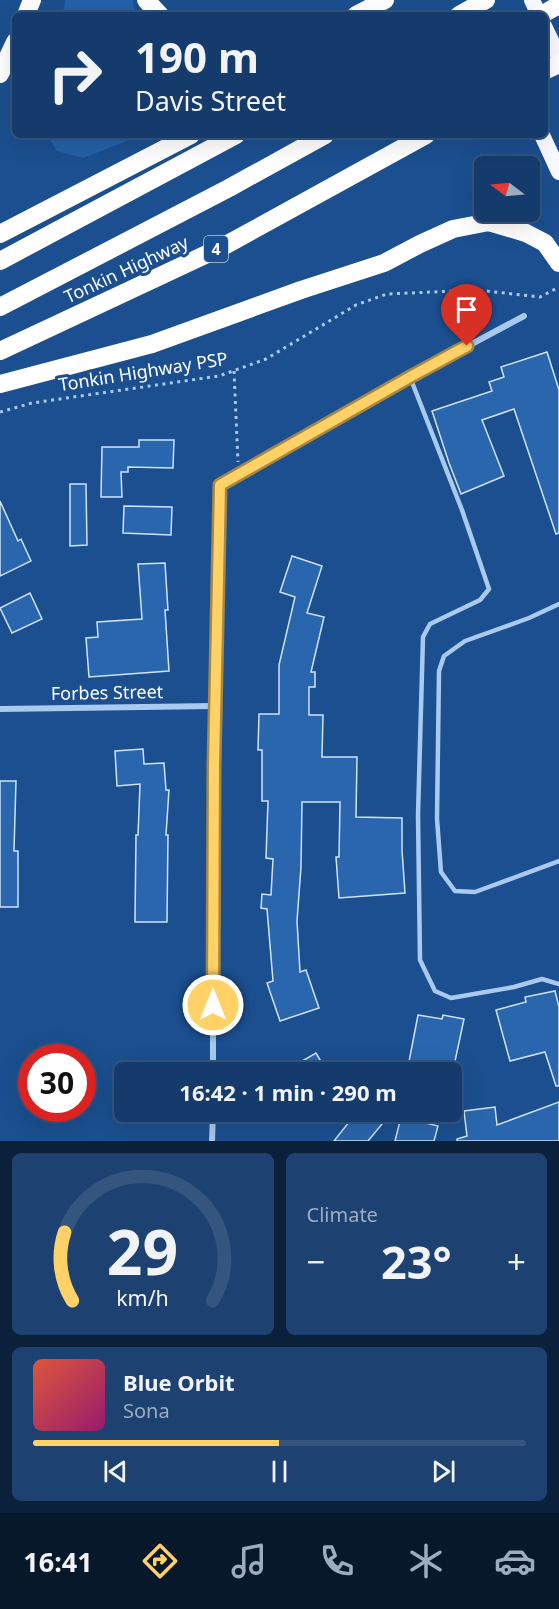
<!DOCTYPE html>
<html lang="en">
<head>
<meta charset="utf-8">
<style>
  body { margin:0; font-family:"Noto Sans",sans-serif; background:#1d4271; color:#f1f3f6; height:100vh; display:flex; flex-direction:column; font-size:22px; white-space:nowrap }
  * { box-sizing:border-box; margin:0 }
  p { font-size:20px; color:#9dadc1 }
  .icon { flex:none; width:33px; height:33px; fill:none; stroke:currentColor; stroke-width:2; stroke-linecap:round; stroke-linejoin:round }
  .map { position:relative; height:1141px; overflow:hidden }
  .sheet { display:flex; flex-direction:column; gap:12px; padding:12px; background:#0b203b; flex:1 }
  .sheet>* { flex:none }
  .hud { position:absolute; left:12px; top:12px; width:536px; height:126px; border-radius:9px; box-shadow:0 6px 24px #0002,0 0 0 2px #33557e; background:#143b6b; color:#f1f3f6; overflow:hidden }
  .needle { width:39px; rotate:286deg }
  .fabs { position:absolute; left:474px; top:156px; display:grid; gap:12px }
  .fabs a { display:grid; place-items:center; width:66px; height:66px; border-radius:9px; background:#143b6b; box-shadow:0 6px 24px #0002,0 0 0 2px #33557e; font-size:30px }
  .speed { position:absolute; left:18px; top:1044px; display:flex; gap:12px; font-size:30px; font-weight:700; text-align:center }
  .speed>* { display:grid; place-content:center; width:78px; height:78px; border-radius:50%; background:#143b6b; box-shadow:0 6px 24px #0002,0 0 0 2px #33557e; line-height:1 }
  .speed .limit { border:9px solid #d22; background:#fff; color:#111 }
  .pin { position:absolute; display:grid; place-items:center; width:51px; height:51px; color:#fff; margin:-62px -26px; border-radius:50% 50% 50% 0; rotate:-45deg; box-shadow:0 0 6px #0007 }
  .pin .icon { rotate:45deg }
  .me { position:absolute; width:66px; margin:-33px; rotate:0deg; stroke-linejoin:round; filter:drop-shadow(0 0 4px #0008) }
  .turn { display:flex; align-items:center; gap:21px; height:126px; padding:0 24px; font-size:27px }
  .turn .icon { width:78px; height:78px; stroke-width:2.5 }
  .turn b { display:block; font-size:42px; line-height:51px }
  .big { font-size:45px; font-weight:700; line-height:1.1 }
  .sheet .tile { flex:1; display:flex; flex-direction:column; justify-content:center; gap:9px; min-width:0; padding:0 21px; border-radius:9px; background:#1d4271 }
  .sheet .dial { align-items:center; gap:0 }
  .dial svg { height:156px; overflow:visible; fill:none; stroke:#33557e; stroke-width:7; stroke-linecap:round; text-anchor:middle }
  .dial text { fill:#f1f3f6; stroke:none }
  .song { display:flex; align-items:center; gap:18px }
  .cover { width:72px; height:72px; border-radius:9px; background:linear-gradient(135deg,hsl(10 70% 55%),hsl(320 70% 35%)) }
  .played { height:6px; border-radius:3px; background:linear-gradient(90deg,#ffd166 50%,#33557e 50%) }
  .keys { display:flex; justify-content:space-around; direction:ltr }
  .heat { display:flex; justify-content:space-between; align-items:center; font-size:33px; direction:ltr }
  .sheet .tiles { flex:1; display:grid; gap:12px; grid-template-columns:1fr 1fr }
  .tile:last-child { grid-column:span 2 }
  .trip { position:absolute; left:114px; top:1062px; width:348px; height:60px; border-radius:9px; background:#143b6b; box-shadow:0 6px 24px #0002,0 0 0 2px #33557e; font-weight:700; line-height:60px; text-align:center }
  .tabs { display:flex; height:96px; justify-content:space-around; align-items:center; background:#08182b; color:#9dadc1 }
  .tabs .icon { width:42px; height:42px }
  .tabs .selected { color:#ffd166 }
  .tabs b { font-size:27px; color:#f1f3f6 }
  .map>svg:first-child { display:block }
  .green { fill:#2461a8 }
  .building { fill:#2a66ad; stroke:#cfe3fa; stroke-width:1.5 }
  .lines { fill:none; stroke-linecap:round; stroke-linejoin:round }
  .path { stroke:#a9c9ee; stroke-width:3; stroke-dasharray:3 4.5; stroke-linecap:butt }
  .service { stroke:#a9c9ee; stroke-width:4.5 }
  .minor { stroke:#a9c9ee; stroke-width:6 }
  .trunk { stroke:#f8faff; stroke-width:16 }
  .motorway { stroke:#fff; stroke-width:18 }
  .route-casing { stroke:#a68842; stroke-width:15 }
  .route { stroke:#ffd166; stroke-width:10 }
  .labels { text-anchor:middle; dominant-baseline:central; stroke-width:6; stroke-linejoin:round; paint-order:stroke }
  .shield { fill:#1b4f8f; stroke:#bbcadd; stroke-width:1.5 }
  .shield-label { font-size:16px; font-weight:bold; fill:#fff }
  .street-label { font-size:18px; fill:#fff; stroke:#1b4f8f }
</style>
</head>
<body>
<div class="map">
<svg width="559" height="1141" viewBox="0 0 559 1141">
  <rect width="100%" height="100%" fill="#1b4f8f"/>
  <g class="green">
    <path d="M66,0h67l2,15h-73z"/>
    <path d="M47,135h95l-59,23 -26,-7z"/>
  </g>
  <g class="building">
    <path d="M547,352l12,38v143l-3,1 -42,-125 -32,11 22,56 -43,18 -12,-31 -17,-52 60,-20 -3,-9 15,-5 -3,-10z"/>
    <path d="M139,440h35l-1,28 -45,-1v5h-7l1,25h-21l1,-50h37z"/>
    <path d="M70,484h16l1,61 -17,1z"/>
    <path d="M0,501l18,40 3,-2 10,22 -31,15z"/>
    <path d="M124,506l48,1 -1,28 -48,-2z"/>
    <path d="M292,556l30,10 -15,47 17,4 -13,55h4v15h-6v28h14l-1,42h35l-1,60 46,1v32l3,43 -66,5 -3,-41h3l1,-55h-38l-1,65 -4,54 3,51 6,-2 13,38 -39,13 -13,-38 6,-2 -6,-72 -6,-1 1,-14 9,1 2,-36 -7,-1 2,-57h-6v-51h-4l1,-36h20v-49l16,-68 -15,-5z"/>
    <path d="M165,563l3,47h-3l4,61 -80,6 -3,-39 12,-1 -1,-15 45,-3 -4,-55z"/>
    <path d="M30,593l12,26 -30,14 -12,-25z"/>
    <path d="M143,749l1,15 20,-1 2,27h3l-3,45h2l-1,87h-32l1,-87h2l2,-51 -23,2 -2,-35z"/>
    <path d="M0,781h16l-2,70h4v56h-18z"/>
    <path d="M555,991l4,16v79h-3l-11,-34 -35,9 -14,-51 30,-8 -1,-5z"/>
    <path d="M418,1015l24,4 1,-4 21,4 -10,47 -22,-4 -2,10h-23z"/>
    <path d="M316,1053l11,19h-44z"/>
    <path d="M559,1102v39h-102v-2l10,-3 -3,-25 31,-4 2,18z"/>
    <path d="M357,1112h35l-24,29h-34z"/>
    <path d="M401,1117l37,9 -4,15h-39z"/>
  </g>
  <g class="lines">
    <g class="path">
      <path d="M234,371l4,91"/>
      <path d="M0,412l32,-9 187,-27 47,-17 90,-54 31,-11 90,-4 63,7 19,-10"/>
    </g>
    <g class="service">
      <path d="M410,377l52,133 27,79 -9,11 -50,24 -7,13 -5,178 2,145 15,31 16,7 63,-11 28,-8 17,5"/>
      <path d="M559,604l-30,14 -64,23 -21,15 -5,15 -2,148 4,53 14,19 20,1 84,-31"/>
    </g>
    <g class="minor">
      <path d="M0,709l214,-3"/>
      <path d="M213,1072v-268l7,-319 190,-108 114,-61"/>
      <path d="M212,1141l1,-29"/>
    </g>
    <g class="trunk">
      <path d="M532,0l7,15"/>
      <path d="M544,26l15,31"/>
      <path d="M542,135l17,37"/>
    </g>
    <g class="motorway">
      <path d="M146,0l14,15"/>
      <path d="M26,15l6,-15"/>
      <path d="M356,15l29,-15"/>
      <path d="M459,15l27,-15"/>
      <path d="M541,15l18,-10"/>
      <path d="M544,71l15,-7"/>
      <path d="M0,74l15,-32"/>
      <path d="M0,234l191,-99"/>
      <path d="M0,261l236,-126"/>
      <path d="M0,307l229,-119 96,-53"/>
      <path d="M0,351l224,-105 202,-111"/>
      <path d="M0,384l152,-40 149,-54 83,-27 36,-19 33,-15 36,-7 37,11 19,10 14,20"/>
    </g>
  </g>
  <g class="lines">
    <defs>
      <path id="route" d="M213,1005l1,-240 6,-280 190,-108 57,-31"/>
    </defs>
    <use href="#route" class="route-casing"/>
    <use href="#route" class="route"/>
  </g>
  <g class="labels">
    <rect class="shield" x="204" y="236" width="24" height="26" rx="4.5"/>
    <g class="shield-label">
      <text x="216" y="249">4</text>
    </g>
    <g class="street-label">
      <text transform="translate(126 269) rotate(-25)">Tonkin Highway</text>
      <text transform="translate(143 371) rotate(-9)">Tonkin Highway PSP</text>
      <text transform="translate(107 692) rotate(-1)">Forbes Street</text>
    </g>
  </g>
</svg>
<div class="fabs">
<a><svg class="needle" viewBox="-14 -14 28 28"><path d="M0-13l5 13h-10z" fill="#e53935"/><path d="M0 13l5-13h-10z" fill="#9dadc1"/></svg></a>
</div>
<div class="speed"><div class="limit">30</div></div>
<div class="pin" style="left:467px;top:346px;background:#d93025"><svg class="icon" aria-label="arrive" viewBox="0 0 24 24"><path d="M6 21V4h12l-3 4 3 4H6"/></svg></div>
<svg class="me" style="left:213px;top:1005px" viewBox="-20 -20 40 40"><circle r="17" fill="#ffd166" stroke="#fff" stroke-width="3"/><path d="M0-11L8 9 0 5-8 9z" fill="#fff"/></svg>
<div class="trip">16:42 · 1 min · 290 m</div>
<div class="hud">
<div class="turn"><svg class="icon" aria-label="right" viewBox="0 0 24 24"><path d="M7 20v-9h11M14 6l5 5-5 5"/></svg><div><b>190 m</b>Davis Street</div></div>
</div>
</div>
<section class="sheet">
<div class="tiles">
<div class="tile dial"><svg viewBox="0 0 100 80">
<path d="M14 69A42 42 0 1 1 86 69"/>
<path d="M14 69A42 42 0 0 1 10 34" stroke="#ffd166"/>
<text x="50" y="56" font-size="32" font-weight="700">29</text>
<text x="50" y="72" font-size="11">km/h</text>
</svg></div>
<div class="tile"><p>Climate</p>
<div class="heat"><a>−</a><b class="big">23°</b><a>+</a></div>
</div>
<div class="tile">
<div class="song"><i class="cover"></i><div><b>Blue Orbit</b><p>Sona</p></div></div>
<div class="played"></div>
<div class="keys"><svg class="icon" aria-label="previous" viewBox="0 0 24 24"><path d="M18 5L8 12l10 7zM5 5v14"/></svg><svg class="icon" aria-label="pause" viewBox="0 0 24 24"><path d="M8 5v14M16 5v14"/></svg><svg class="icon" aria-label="next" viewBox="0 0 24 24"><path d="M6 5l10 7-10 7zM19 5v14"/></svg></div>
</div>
</div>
</section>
<nav class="tabs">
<b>16:41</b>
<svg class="icon selected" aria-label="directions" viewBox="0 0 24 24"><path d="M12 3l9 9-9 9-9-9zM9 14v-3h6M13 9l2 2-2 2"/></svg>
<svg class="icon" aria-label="music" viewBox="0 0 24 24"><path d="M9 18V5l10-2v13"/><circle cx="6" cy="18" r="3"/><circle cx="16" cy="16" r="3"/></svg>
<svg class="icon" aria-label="phone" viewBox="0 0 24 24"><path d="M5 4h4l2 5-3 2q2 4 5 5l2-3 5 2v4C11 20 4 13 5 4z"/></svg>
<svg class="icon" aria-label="climate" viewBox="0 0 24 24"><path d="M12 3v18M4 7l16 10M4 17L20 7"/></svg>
<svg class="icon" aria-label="car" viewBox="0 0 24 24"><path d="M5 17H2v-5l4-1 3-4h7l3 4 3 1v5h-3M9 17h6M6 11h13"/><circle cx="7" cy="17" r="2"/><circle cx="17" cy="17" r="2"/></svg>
</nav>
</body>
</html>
